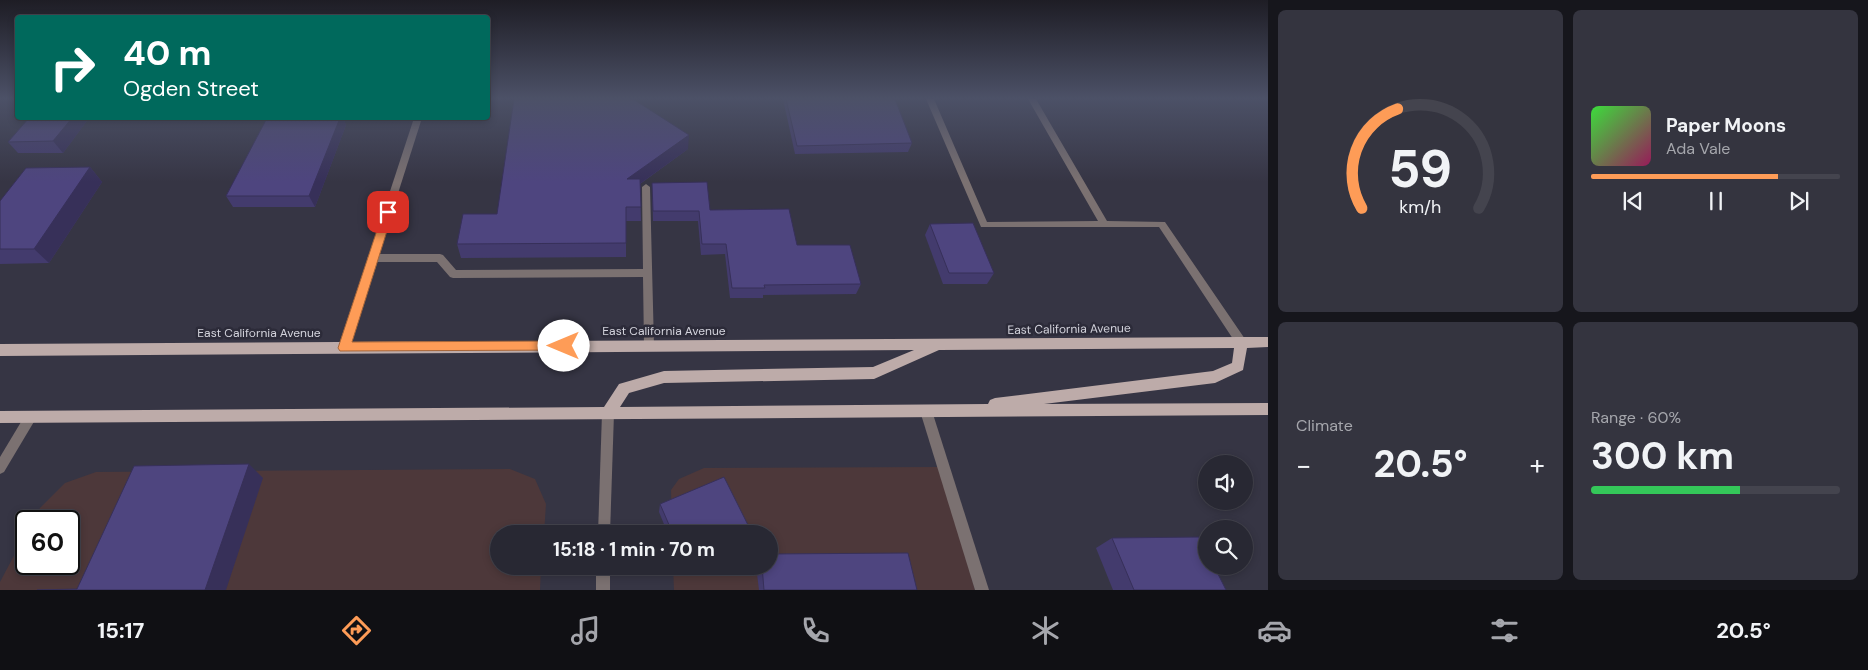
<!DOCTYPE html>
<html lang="en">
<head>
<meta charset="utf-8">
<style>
  body { margin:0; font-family:"DM Sans",sans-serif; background:#34343f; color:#f1f3f6; height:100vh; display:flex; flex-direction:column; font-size:19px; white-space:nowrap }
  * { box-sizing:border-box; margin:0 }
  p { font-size:16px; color:#a5a6ac }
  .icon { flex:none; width:28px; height:28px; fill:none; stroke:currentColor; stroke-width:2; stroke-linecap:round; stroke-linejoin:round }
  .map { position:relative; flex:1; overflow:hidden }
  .sheet { display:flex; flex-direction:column; gap:10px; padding:10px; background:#16161c; width:600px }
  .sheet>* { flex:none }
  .top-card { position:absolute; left:15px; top:15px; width:475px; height:105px; border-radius:5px; box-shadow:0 2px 8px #0003,0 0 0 1px #44444e; background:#00695c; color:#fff; overflow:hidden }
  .tools { position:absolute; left:1198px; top:455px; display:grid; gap:10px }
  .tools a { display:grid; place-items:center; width:55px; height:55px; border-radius:50%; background:#282833; box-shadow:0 2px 8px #0003,0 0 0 1px #44444e; font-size:25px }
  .speed { position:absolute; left:15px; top:510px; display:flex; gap:10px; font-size:25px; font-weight:700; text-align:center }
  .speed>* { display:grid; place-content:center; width:65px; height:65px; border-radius:50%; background:#282833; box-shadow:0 2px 8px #0003,0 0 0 1px #44444e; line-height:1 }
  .speed .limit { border:2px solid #111; border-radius:8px; background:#fff; color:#111 }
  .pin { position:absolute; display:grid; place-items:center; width:42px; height:42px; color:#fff; margin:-21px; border-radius:10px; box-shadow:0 2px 8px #0006 }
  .me { position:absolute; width:55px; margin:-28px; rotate:270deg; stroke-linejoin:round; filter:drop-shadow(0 0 4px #0008) }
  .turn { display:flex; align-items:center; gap:18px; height:105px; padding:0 25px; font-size:22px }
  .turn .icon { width:65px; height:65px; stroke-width:2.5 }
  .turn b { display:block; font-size:35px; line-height:42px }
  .big { font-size:38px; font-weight:700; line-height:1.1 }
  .sheet .widget { flex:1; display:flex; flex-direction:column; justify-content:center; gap:8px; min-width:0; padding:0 18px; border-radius:8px; background:#34343f }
  .sheet .dial { align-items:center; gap:0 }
  .dial svg { height:130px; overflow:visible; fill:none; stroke:#44444e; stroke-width:7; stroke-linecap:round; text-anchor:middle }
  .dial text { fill:#f1f3f6; stroke:none }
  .song { display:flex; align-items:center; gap:15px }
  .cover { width:60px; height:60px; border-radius:8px; background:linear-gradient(135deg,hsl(120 70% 55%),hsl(330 70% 35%)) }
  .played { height:5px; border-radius:2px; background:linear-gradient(90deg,#fe9c57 75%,#44444e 75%) }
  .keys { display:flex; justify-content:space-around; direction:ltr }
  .heat { display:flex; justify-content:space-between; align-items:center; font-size:28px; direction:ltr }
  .charge { height:8px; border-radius:4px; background:linear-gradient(90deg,#34c759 60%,#44444e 0) }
  .sheet .tiles { flex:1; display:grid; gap:10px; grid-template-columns:repeat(2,1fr) }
  .trip { position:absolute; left:490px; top:525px; width:288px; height:50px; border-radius:25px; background:#282833; box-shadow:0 2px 8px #0003,0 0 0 1px #44444e; font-weight:700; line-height:50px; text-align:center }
  .menu { display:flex; height:80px; justify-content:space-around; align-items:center; background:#101014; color:#a5a6ac }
  .menu .icon { width:35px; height:35px }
  .menu .active { color:#fe9c57 }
  .menu b { font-size:22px; color:#f1f3f6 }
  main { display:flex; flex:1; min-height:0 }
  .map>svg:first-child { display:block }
  .commercial { fill:#4d383a }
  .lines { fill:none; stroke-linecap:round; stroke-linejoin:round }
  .lane { fill:#7b7171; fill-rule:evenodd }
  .street { fill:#7b7171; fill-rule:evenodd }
  .primary { fill:#bdaba9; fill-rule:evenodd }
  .wall { fill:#433b6d }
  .shaded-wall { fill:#373059 }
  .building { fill:#4e457f; stroke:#373059 }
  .route { fill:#fe9c57; stroke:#a56539 }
  .labels { text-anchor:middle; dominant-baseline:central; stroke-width:5; stroke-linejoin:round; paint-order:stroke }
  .street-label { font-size:12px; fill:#d3d3dc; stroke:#2c2b39 }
</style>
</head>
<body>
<main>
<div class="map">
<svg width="1268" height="590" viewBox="0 0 1268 590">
  <rect width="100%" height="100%" fill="#363544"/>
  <g class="commercial">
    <path d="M940,467l35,123h-301l-1,-24h96v-32h-97l-1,-44 8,-11 25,-11z"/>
    <path d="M510,469l25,10 11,25 -2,30h-45v32h42l-1,24h-540v-8l26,-49v31h43v-43h-36l7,-13 25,-25 31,-11z"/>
  </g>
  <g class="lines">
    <g class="lane">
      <path d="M926,99h8l53,123 111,-1 -70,-122h8l71,122 58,1 80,117 1,3 -1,3 -4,1 -4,-1 -78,-118h-178z"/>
      <path d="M646,184l4,3 4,159 -1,3 -4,1 -4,-1 -1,-3 -1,-69 -190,1 -3,-1 -13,-15h-65l-5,-4 5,-4h68l3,1 13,15 187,-1 -1,-82z"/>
      <path d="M926,406l4,1 2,4 57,179h-14l-55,-179 2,-4z"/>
    </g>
    <g class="street">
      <path d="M414,118h8l-73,229 -1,3 -4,1 -4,-1 -1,-3z"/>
      <path d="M608,408l4,1 2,4 -4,121h-12l4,-121 2,-4z"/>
      <path d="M31,411l4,1 2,4 -2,4 -31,52 -4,2v-17l27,-45z"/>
      <rect x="596" y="566" width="14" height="24"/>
    </g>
    <path class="primary" d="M1241,337h27v10l-21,1 -4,22 -28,13 -171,21 224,-1v12l-1268,8v-12l604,-4 15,-23 45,-13 209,-4 41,-17 -914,6v-12zM1234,348l-2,15 -19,8 -218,27 -5,2 -2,4 -368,3 9,-14 35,-10 210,-4 65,-29z"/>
  </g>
  <g class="wall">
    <path d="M783,99h112l17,44 -4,9 -113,2z"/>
    <path d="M29,118h60l-26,35h-45l-10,-11z"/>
    <path d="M267,118h76l3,7 -31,82h-82l-7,-11z"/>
    <path d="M688,149l-48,35 1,37h-15v36l-165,1 -4,-14 40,-30z"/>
    <path d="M90,167l12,15 -53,81 -49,1v-63z"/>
    <path d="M652,183l58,27 87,35 64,39 -5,10 -93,1v3h-33l-5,-44 -24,1 -3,-34h-45z"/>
    <path d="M930,224l64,49 -7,11h-44l-18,-49z"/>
    <path d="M660,504l89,23 -2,7h-79l-9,-22z"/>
    <path d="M1112,538l114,52h-113l-17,-42z"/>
    <path d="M756,566h13l148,24h-158z"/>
  </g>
  <g class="shaded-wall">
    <path d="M72,118h17l-26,35 -10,-12z"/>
    <path d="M340,118h3l3,7 -31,82 -6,-11z"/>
    <path d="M689,135l-1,14 -61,44v-14z"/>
    <path d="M90,167l12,15 -53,81 -15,-14z"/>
    <path d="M249,464l14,14 -37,112h-21z"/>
    <path d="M749,527l-2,7h-13z"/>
  </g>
  <g class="building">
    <path d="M514,99h119l56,36 -62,44h13l1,28h-15v36l-169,1 6,-30h34z"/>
    <path d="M786,99h109l17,44 -115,3z"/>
    <path d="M29,118h43l-19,23 -45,1z"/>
    <path d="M267,118h73l-31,78h-83z"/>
    <path d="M90,167l-56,82h-34v-48l26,-33z"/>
    <path d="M707,182l3,28 79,-1 8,36h53l11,39 -97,1 1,3h-33l-6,-44h-24l-3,-33h-46l-1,-28z"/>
    <path d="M973,223l21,50h-45l-19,-49z"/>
    <path d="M249,464l-44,126h-168l40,-1 57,-123z"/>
    <path d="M724,477l25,50 -15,7h-61l-13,-30z"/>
    <path d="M1199,537l7,13v16h8l12,24h-92l-22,-52z"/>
    <path d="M908,553l9,37h-153l-2,-24h7v-12z"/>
  </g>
  <linearGradient id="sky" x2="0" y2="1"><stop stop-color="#1e1d25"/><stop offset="0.54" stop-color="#4c5167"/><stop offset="1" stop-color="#4c5167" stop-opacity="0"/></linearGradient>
  <rect width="1268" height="182" fill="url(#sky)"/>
  <path class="route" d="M388,209l5,3 -41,130 212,-1 4,2 2,3 -2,4 -228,1 -2,-3 45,-136z"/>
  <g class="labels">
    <g class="street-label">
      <text transform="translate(1069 329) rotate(-1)">East California Avenue</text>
      <text x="664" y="331">East California Avenue</text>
      <text x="259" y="333">East California Avenue</text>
    </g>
  </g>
</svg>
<div class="tools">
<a><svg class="icon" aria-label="sound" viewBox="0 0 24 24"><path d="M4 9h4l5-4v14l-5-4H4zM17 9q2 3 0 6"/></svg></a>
<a><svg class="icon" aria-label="search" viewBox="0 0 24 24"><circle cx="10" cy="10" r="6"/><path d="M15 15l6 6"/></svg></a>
</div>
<div class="speed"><div class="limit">60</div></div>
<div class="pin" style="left:388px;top:212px;background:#d93025"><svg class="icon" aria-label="arrive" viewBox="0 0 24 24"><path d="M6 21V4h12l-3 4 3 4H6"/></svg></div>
<svg class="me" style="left:564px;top:346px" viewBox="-20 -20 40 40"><circle r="19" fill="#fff"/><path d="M0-13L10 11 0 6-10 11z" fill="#fe9c57"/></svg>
<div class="trip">15:18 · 1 min · 70 m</div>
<div class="top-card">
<div class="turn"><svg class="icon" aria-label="right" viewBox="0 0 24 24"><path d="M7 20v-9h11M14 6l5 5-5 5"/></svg><div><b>40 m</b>Ogden Street</div></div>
</div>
</div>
<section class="sheet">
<div class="tiles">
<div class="widget dial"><svg viewBox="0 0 100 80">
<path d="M14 69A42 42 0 1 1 86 69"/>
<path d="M14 69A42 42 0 0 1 36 8" stroke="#fe9c57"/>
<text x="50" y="56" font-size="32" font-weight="700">59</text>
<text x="50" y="72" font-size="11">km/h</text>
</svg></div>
<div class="widget">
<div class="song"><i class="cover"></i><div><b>Paper Moons</b><p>Ada Vale</p></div></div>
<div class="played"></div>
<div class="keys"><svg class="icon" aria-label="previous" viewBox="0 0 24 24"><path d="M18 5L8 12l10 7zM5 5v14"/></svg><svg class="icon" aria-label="pause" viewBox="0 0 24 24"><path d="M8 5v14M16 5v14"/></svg><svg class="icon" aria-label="next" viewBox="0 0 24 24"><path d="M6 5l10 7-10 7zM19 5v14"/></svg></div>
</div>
<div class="widget"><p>Climate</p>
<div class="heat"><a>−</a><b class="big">20.5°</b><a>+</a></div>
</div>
<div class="widget"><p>Range · 60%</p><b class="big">300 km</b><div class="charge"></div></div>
</div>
</section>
</main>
<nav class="menu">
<b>15:17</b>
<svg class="icon active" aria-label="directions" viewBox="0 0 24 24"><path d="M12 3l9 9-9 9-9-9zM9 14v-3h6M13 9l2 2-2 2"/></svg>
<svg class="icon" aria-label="music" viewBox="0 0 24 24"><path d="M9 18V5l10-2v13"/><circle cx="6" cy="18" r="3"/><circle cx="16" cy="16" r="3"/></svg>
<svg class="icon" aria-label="phone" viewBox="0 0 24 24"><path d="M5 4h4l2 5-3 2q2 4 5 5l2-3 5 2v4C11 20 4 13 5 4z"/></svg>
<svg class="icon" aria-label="climate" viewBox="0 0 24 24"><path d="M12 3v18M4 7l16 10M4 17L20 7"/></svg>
<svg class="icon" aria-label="car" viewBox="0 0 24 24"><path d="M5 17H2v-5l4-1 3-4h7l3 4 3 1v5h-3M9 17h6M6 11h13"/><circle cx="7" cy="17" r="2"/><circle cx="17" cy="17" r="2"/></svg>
<svg class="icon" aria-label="filters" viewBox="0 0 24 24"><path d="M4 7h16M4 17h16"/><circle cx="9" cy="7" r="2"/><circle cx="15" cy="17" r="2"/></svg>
<b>20.5°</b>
</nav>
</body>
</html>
